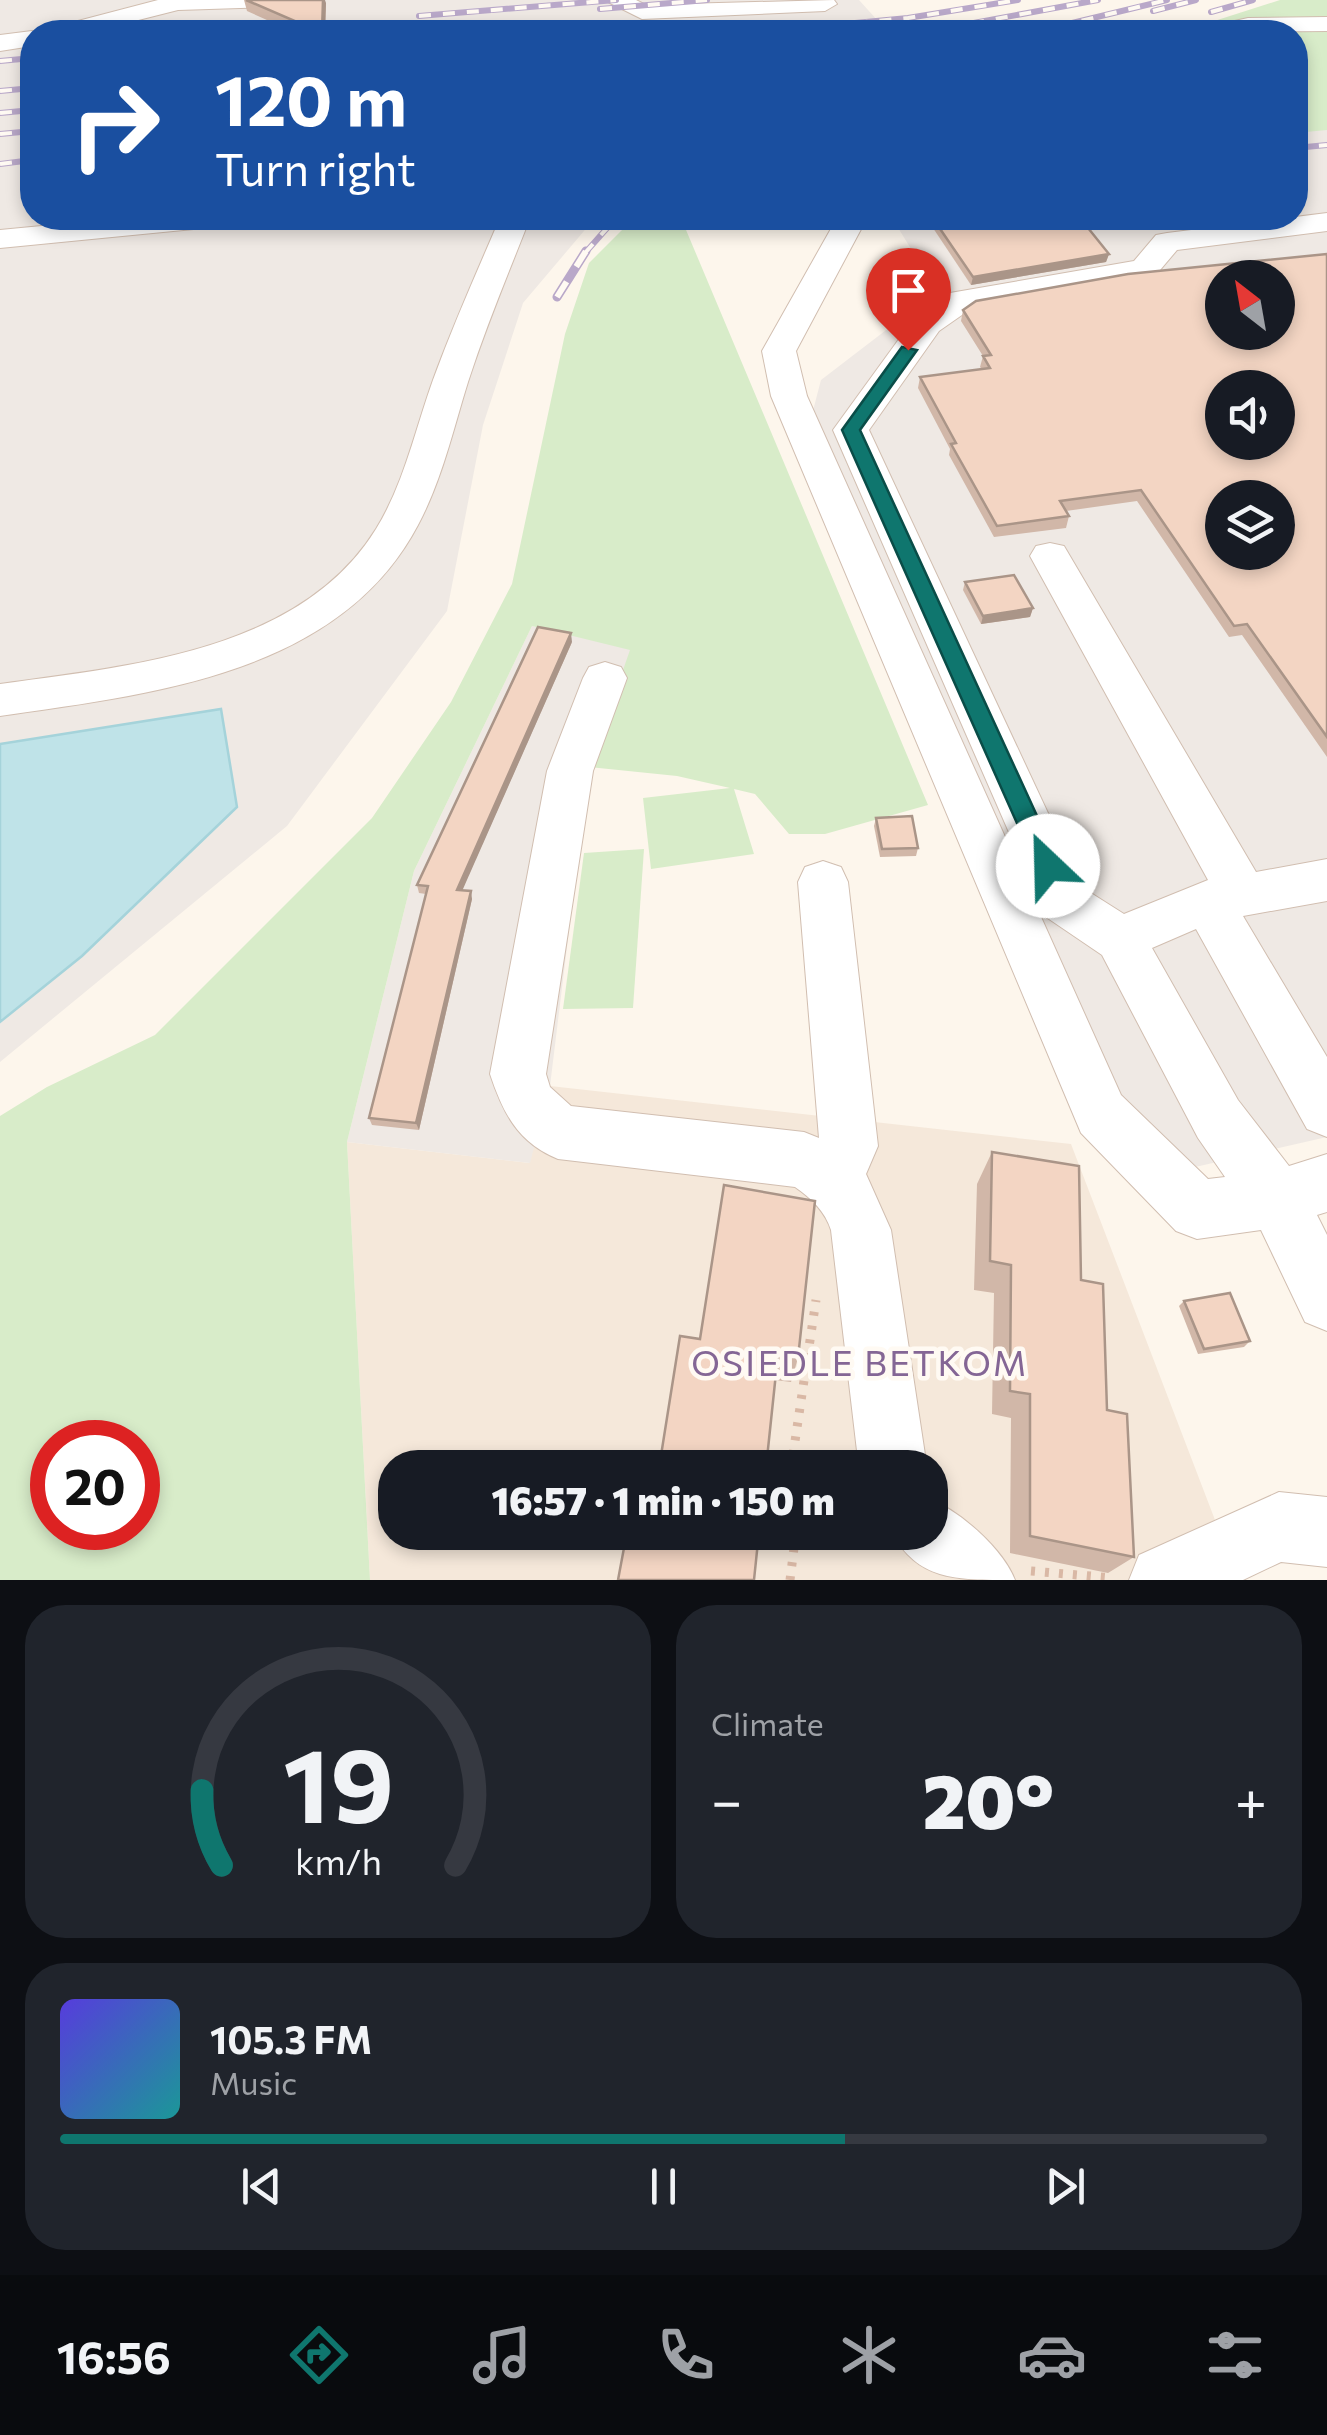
<!DOCTYPE html>
<html lang="en">
<head>
<meta charset="utf-8">
<style>
  body { margin:0; font-family:Commissioner,sans-serif; background:#20242c; color:#f1f3f6; height:100vh; display:flex; flex-direction:column; font-size:38px; white-space:nowrap }
  * { box-sizing:border-box; margin:0 }
  p { font-size:32px; color:#9ea1a6 }
  .icon { flex:none; width:55px; height:55px; fill:none; stroke:currentColor; stroke-width:2; stroke-linecap:round; stroke-linejoin:round }
  .map { position:relative; height:1580px; overflow:hidden }
  .panel { display:flex; flex-direction:column; gap:25px; padding:25px; background:#0d0f14; flex:1 }
  .panel>* { flex:none }
  .top-card { position:absolute; left:20px; top:20px; width:1288px; height:210px; border-radius:40px; box-shadow:0 5px 15px #0003; background:#1a4fa0; color:#fff; overflow:hidden }
  .needle { width:65px; rotate:329deg }
  .fabs { position:absolute; left:1205px; top:260px; display:grid; gap:20px }
  .fabs a { display:grid; place-items:center; width:90px; height:90px; border-radius:50%; background:#171b24; box-shadow:0 5px 15px #0003; font-size:50px }
  .speed { position:absolute; left:30px; top:1420px; display:flex; gap:20px; font-size:50px; font-weight:700; text-align:center }
  .speed>* { display:grid; place-content:center; width:130px; height:130px; border-radius:50%; background:#171b24; box-shadow:0 5px 15px #0003; line-height:1 }
  .speed .limit { border:15px solid #d22; background:#fff; color:#111 }
  .pin { position:absolute; display:grid; place-items:center; width:85px; height:85px; color:#fff; margin:-102px -42px; border-radius:50% 50% 50% 0; rotate:-45deg; box-shadow:0 0 10px #0007 }
  .pin .icon { rotate:45deg }
  .me { position:absolute; width:110px; margin:-55px; rotate:336deg; stroke-linejoin:round; filter:drop-shadow(0 0 8px #0008) }
  .turn { display:flex; align-items:center; gap:35px; height:210px; padding:0 30px; font-size:45px }
  .turn .icon { width:130px; height:130px; stroke-width:2.5 }
  .turn b { display:block; font-size:70px; line-height:85px }
  .big { font-size:75px; font-weight:800; line-height:1.1 }
  .panel .card { flex:1; display:flex; flex-direction:column; justify-content:center; gap:15px; min-width:0; padding:0 35px; border-radius:40px; background:#20242c }
  .panel .dial { align-items:center; gap:0 }
  .dial svg { height:260px; overflow:visible; fill:none; stroke:#363941; stroke-width:7; stroke-linecap:round; text-anchor:middle }
  .dial text { fill:#f1f3f6; stroke:none }
  .song { display:flex; align-items:center; gap:30px }
  .cover { width:120px; height:120px; border-radius:15px; background:linear-gradient(135deg,hsl(250 70% 55%),hsl(180 70% 35%)) }
  .played { height:10px; border-radius:5px; background:linear-gradient(90deg,#0f766e 65%,#363941 65%) }
  .keys { display:flex; justify-content:space-around; direction:ltr }
  .heat { display:flex; justify-content:space-between; align-items:center; font-size:55px; direction:ltr }
  .panel .tiles { flex:1; display:grid; gap:25px; grid-template-columns:1fr 1fr }
  .card:last-child { grid-column:span 2 }
  .trip { position:absolute; left:378px; top:1450px; width:570px; height:100px; border-radius:40px; background:#171b24; box-shadow:0 5px 15px #0003; font-weight:800; line-height:100px; text-align:center }
  .tab-bar { display:flex; height:160px; justify-content:space-around; align-items:center; background:#090b0e; color:#9ea1a6 }
  .tab-bar .icon { width:70px; height:70px }
  .tab-bar .current { color:#0f766e }
  .tab-bar b { font-size:45px; color:#f1f3f6 }
  .map>svg:first-child { display:block }
  .residential { fill:#f5e8da; fill-rule:evenodd }
  .industrial { fill:#efe9e4; fill-rule:evenodd }
  .green { fill:#d8ecc9; fill-rule:evenodd }
  .water { fill:#bfe3e8; stroke:#a5d3da; stroke-width:2.5 }
  .lines { fill:none; stroke-linecap:round; stroke-linejoin:round }
  .minor-casing { stroke:#d1beb0; stroke-width:2 }
  .path { stroke:#d9b8a5; stroke-width:9; stroke-dasharray:4 10; stroke-linecap:butt }
  .minor { fill:#fff; fill-rule:evenodd }
  .rail-far1-casing { stroke:#b9a8c9; stroke-width:6 }
  .rail-casing { stroke:#b9a8c9; stroke-width:9 }
  .rail-far1 { stroke:#fffaf3; stroke-width:4; stroke-dasharray:12; stroke-linecap:butt }
  .rail { stroke:#fffaf3; stroke-width:6; stroke-dasharray:18; stroke-linecap:butt }
  .wall { fill:#d1b7a8 }
  .shaded-wall { fill:#aa9588 }
  .building { fill:#f3d5c3; stroke:#aa9588; stroke-width:2.5; fill-rule:evenodd }
  .route { fill:#0f766e; stroke:#0a4d48; stroke-width:2.5 }
  .labels { text-anchor:middle; dominant-baseline:central; stroke-width:9; stroke-linejoin:round; paint-order:stroke }
  .near-neighbourhood-label { font-size:35px; letter-spacing:2.5px; fill:#846695; stroke:#fffaf3 }
</style>
</head>
<body>
<div class="map">
<svg width="1327" height="1580" viewBox="0 0 1327 1580">
  <rect width="100%" height="100%" fill="#fdf6ec"/>
  <path class="residential" d="M550,1086l521,58 167,436h-868l-23,-438 182,21zM395,1468h535v64h-535z"/>
  <g class="industrial">
    <path d="M0,0h859l29,32h-856v186h563l-72,85 -40,122 -36,186 -160,215 -287,236z"/>
    <path d="M1327,129v1008l-145,33 -68,-65 -304,-683 11,-42 116,-89 -45,-73h403v-86zM1222,278h56v54h-56zM1222,388h56v54h-56zM1222,498h56v54h-56z"/>
    <path d="M532,626l99,23 -42,118 -39,319 -20,77 -183,-21 67,-271z"/>
  </g>
  <g class="green">
    <path d="M1280,0h47v20h-69l-50,12h-28z"/>
    <path d="M1255,28h72v102l-32,3v-101h-56z"/>
    <path d="M634,218h47l247,587 -103,29h-36l-34,-40 -21,-5 20,65 -103,15 -8,-71 87,-10 -53,-12 -88,-9 41,-117 -98,-24 -118,245 -67,271 23,438h-370v-464l47,-29 108,-52 217,-217 79,-116 61,-118 53,-250 24,-71zM52,1442h86v86h-86z"/>
    <path d="M644,849l-11,159 -70,1 21,-156z"/>
  </g>
  <path class="water" d="M221,709l16,98 -155,149 -82,66v-278z"/>
  <g class="lines">
    <defs>
      <g id="minor">
        <path d="M158,0h122l-12,7 -90,3 -87,22h-40l4,-5z"/>
        <path d="M604,0h32l10,5 188,-5 3,4 -12,7 -183,8z"/>
        <path d="M1327,17v14l-123,1 4,-5 40,-9z"/>
        <path d="M643,21l22,6 4,5h-87l13,-8z"/>
        <path d="M32,31l4,1h-4v14l-32,5v-16z"/>
        <path d="M1327,213v18l-150,19 -22,26 -183,32 -33,23 -70,99 214,458 41,26 84,-34 -178,-324 6,-10 14,-3 14,3 192,326 71,-13v42l-84,15 84,141v80l-20,-8 -111,-200 -44,19 86,152 51,66 38,-12v58l-10,3 10,20v96l-22,-9 -44,-92 -64,9 -21,-8 -95,-98 -310,-737 -9,-45 75,-133h30l-71,133 11,45 314,699 87,84 17,-2 -27,-39 -96,-183 -56,-38 -213,-487 82,-113 35,-24 184,-32 22,-26 11,-2z"/>
        <path d="M125,218h104l-15,9 -214,21v-18z"/>
        <path d="M500,218h30c-21,54 -44,108 -62,164 -15,48 -26,98 -50,143 -79,150 -268,169 -418,191v-32c128,-18 300,-32 376,-155 28,-45 39,-99 57,-149 20,-55 44,-108 67,-162z"/>
        <path d="M605,662l16,5 6,11 -34,93 -47,303 4,13 21,19 233,26 15,6 -21,-256 7,-15 18,-6 18,6 7,15 30,264 -12,28 25,56 36,238h-68l-28,-238c-6,-19 -20,-32 -36,-43l-237,-28c-40,-16 -55,-46 -68,-85l57,-303 36,-93 6,-11z"/>
        <path d="M1279,1492l48,5v70l-46,-5 -38,18h-114l10,-25z"/>
        <path d="M930,1499c31,13 73,50 85,81 -63,0 -96,0 -124,-48h39z"/>
      </g>
    </defs>
    <use href="#minor" class="minor-casing"/>
    <g class="path">
      <path d="M791,1468l25,-168"/>
      <path d="M1031,1571l82,7"/>
      <path d="M790,1580l6,-48"/>
    </g>
    <use href="#minor" class="minor"/>
    <defs>
      <g id="rail-far1">
        <path d="M600,9l107,-9"/>
        <path d="M1153,11l43,-11"/>
        <path d="M1211,12l42,-12"/>
        <path d="M419,16l197,-16"/>
        <path d="M322,32l115,-9"/>
        <path d="M705,32l70,-2"/>
        <path d="M760,32l148,-14 110,-18"/>
        <path d="M925,32l173,-32"/>
        <path d="M1010,32l37,-6"/>
        <path d="M1035,32l132,-32"/>
        <path d="M0,61l32,-3"/>
        <path d="M0,91l32,-3"/>
        <path d="M0,113l32,-3"/>
        <path d="M0,134l32,-3"/>
        <path d="M1295,148l32,-3"/>
        <path d="M0,164l32,-4"/>
        <path d="M585,253l31,-35"/>
      </g>
      <path id="rail" d="M557,297l29,-46"/>
    </defs>
    <use href="#rail-far1" class="rail-far1-casing"/>
    <use href="#rail" class="rail-casing"/>
    <use href="#rail-far1" class="rail-far1"/>
    <use href="#rail" class="rail"/>
  </g>
  <g class="wall">
    <path d="M244,0l82,3 -1,29h-31l-47,-21z"/>
    <path d="M934,220l175,34 -3,8 -135,23 -38,-57z"/>
    <path d="M1327,254v503l-85,-122 -13,2 -92,-136 -71,10 3,5 -3,12 -72,9 -45,-82 1,-6 -32,-61 2,-11 62,-8 -2,-2 3,-11 -22,-35 2,-11z"/>
    <path d="M965,582l68,26 -3,9 -49,7 -18,-34z"/>
    <path d="M572,642l-110,248 10,9 -53,231 -47,-5 -3,-7 57,-224 -7,-1 -2,-8z"/>
    <path d="M876,818l42,30 -2,8 -36,1 -6,-31z"/>
    <path d="M992,1152l89,128 53,277 -26,16 -98,-20 1,-135 -19,-4 2,-121 -20,-3 3,-106z"/>
    <path d="M1184,1301l66,40 -6,6 -46,7 -19,-48z"/>
    <path d="M680,1336l118,22 -7,24 -16,-2z"/>
  </g>
  <g class="shaded-wall">
    <path d="M323,0h2l1,3 -1,29h-3z"/>
    <path d="M1109,254l-3,8 -135,23 2,-8z"/>
    <path d="M1033,608l-3,9 -49,7 2,-8z"/>
    <path d="M571,633l1,9 -113,256 -2,-8z"/>
    <path d="M471,891l1,8 -53,231 -3,-7z"/>
  </g>
  <g class="building">
    <path d="M246,0h77l-1,32h-2z"/>
    <path d="M957,218h123l29,36 -136,23 -39,-57z"/>
    <path d="M1327,254v483l-80,-113 -13,2 -93,-136 -81,11 9,15 -72,10 -46,-82 5,-1 -36,-66 70,-9 -7,-12 8,-1 -28,-45 13,-9 152,-27zM1222,278h56v54h-56zM1222,388h56v54h-56zM1222,498h56v54h-56z"/>
    <path d="M1014,575l19,33 -50,8 -18,-34z"/>
    <path d="M538,627l33,6 -114,257 14,1 -55,232 -47,-5 59,-232 -11,-1z"/>
    <path d="M912,816l6,32 -36,1 -6,-31z"/>
    <path d="M992,1152l87,14 2,114 22,4 4,126 20,4 7,143 -104,-21v-142l-20,-3 1,-126 -21,-4z"/>
    <path d="M724,1185l91,16 -17,157 -20,-4 -12,114h-107l21,-132 20,3z"/>
    <path d="M1230,1293l20,48 -46,8 -20,-48z"/>
    <path d="M627,1532h132l-5,48h-136z"/>
  </g>
  <path class="route" d="M902,347l15,3 -57,80 200,436 -12,9 -12,-9 -194,-436z"/>
  <g class="labels">
    <g class="near-neighbourhood-label">
      <text x="860" y="1361">OSIEDLE BETKOM</text>
    </g>
  </g>
</svg>
<div class="fabs">
<a><svg class="needle" viewBox="-14 -14 28 28"><path d="M0-13l5 13h-10z" fill="#e53935"/><path d="M0 13l5-13h-10z" fill="#9ea1a6"/></svg></a>
<a><svg class="icon" aria-label="sound" viewBox="0 0 24 24"><path d="M4 9h4l5-4v14l-5-4H4zM17 9q2 3 0 6"/></svg></a>
<a><svg class="icon" aria-label="layers" viewBox="0 0 24 24"><path d="M12 4l9 5-9 5-9-5zM3 14l9 5 9-5"/></svg></a>
</div>
<div class="speed"><div class="limit">20</div></div>
<div class="pin" style="left:908px;top:350px;background:#d93025"><svg class="icon" aria-label="arrive" viewBox="0 0 24 24"><path d="M6 21V4h12l-3 4 3 4H6"/></svg></div>
<svg class="me" style="left:1048px;top:866px" viewBox="-20 -20 40 40"><circle r="19" fill="#fff"/><path d="M0-13L10 11 0 6-10 11z" fill="#0f766e"/></svg>
<div class="trip">16:57 · 1 min · 150 m</div>
<div class="top-card">
<div class="turn"><svg class="icon" aria-label="right" viewBox="0 0 24 24"><path d="M7 20v-9h11M14 6l5 5-5 5"/></svg><div><b>120 m</b>Turn right</div></div>
</div>
</div>
<section class="panel">
<div class="tiles">
<div class="card dial"><svg viewBox="0 0 100 80">
<path d="M14 69A42 42 0 1 1 86 69"/>
<path d="M14 69A42 42 0 0 1 8 46" stroke="#0f766e"/>
<text x="50" y="56" font-size="32" font-weight="700">19</text>
<text x="50" y="72" font-size="11">km/h</text>
</svg></div>
<div class="card"><p>Climate</p>
<div class="heat"><a>−</a><b class="big">20°</b><a>+</a></div>
</div>
<div class="card">
<div class="song"><i class="cover"></i><div><b>105.3 FM</b><p>Music</p></div></div>
<div class="played"></div>
<div class="keys"><svg class="icon" aria-label="previous" viewBox="0 0 24 24"><path d="M18 5L8 12l10 7zM5 5v14"/></svg><svg class="icon" aria-label="pause" viewBox="0 0 24 24"><path d="M8 5v14M16 5v14"/></svg><svg class="icon" aria-label="next" viewBox="0 0 24 24"><path d="M6 5l10 7-10 7zM19 5v14"/></svg></div>
</div>
</div>
</section>
<nav class="tab-bar">
<b>16:56</b>
<svg class="icon current" aria-label="directions" viewBox="0 0 24 24"><path d="M12 3l9 9-9 9-9-9zM9 14v-3h6M13 9l2 2-2 2"/></svg>
<svg class="icon" aria-label="music" viewBox="0 0 24 24"><path d="M9 18V5l10-2v13"/><circle cx="6" cy="18" r="3"/><circle cx="16" cy="16" r="3"/></svg>
<svg class="icon" aria-label="phone" viewBox="0 0 24 24"><path d="M5 4h4l2 5-3 2q2 4 5 5l2-3 5 2v4C11 20 4 13 5 4z"/></svg>
<svg class="icon" aria-label="climate" viewBox="0 0 24 24"><path d="M12 3v18M4 7l16 10M4 17L20 7"/></svg>
<svg class="icon" aria-label="car" viewBox="0 0 24 24"><path d="M5 17H2v-5l4-1 3-4h7l3 4 3 1v5h-3M9 17h6M6 11h13"/><circle cx="7" cy="17" r="2"/><circle cx="17" cy="17" r="2"/></svg>
<svg class="icon" aria-label="filters" viewBox="0 0 24 24"><path d="M4 7h16M4 17h16"/><circle cx="9" cy="7" r="2"/><circle cx="15" cy="17" r="2"/></svg>
</nav>
</body>
</html>
